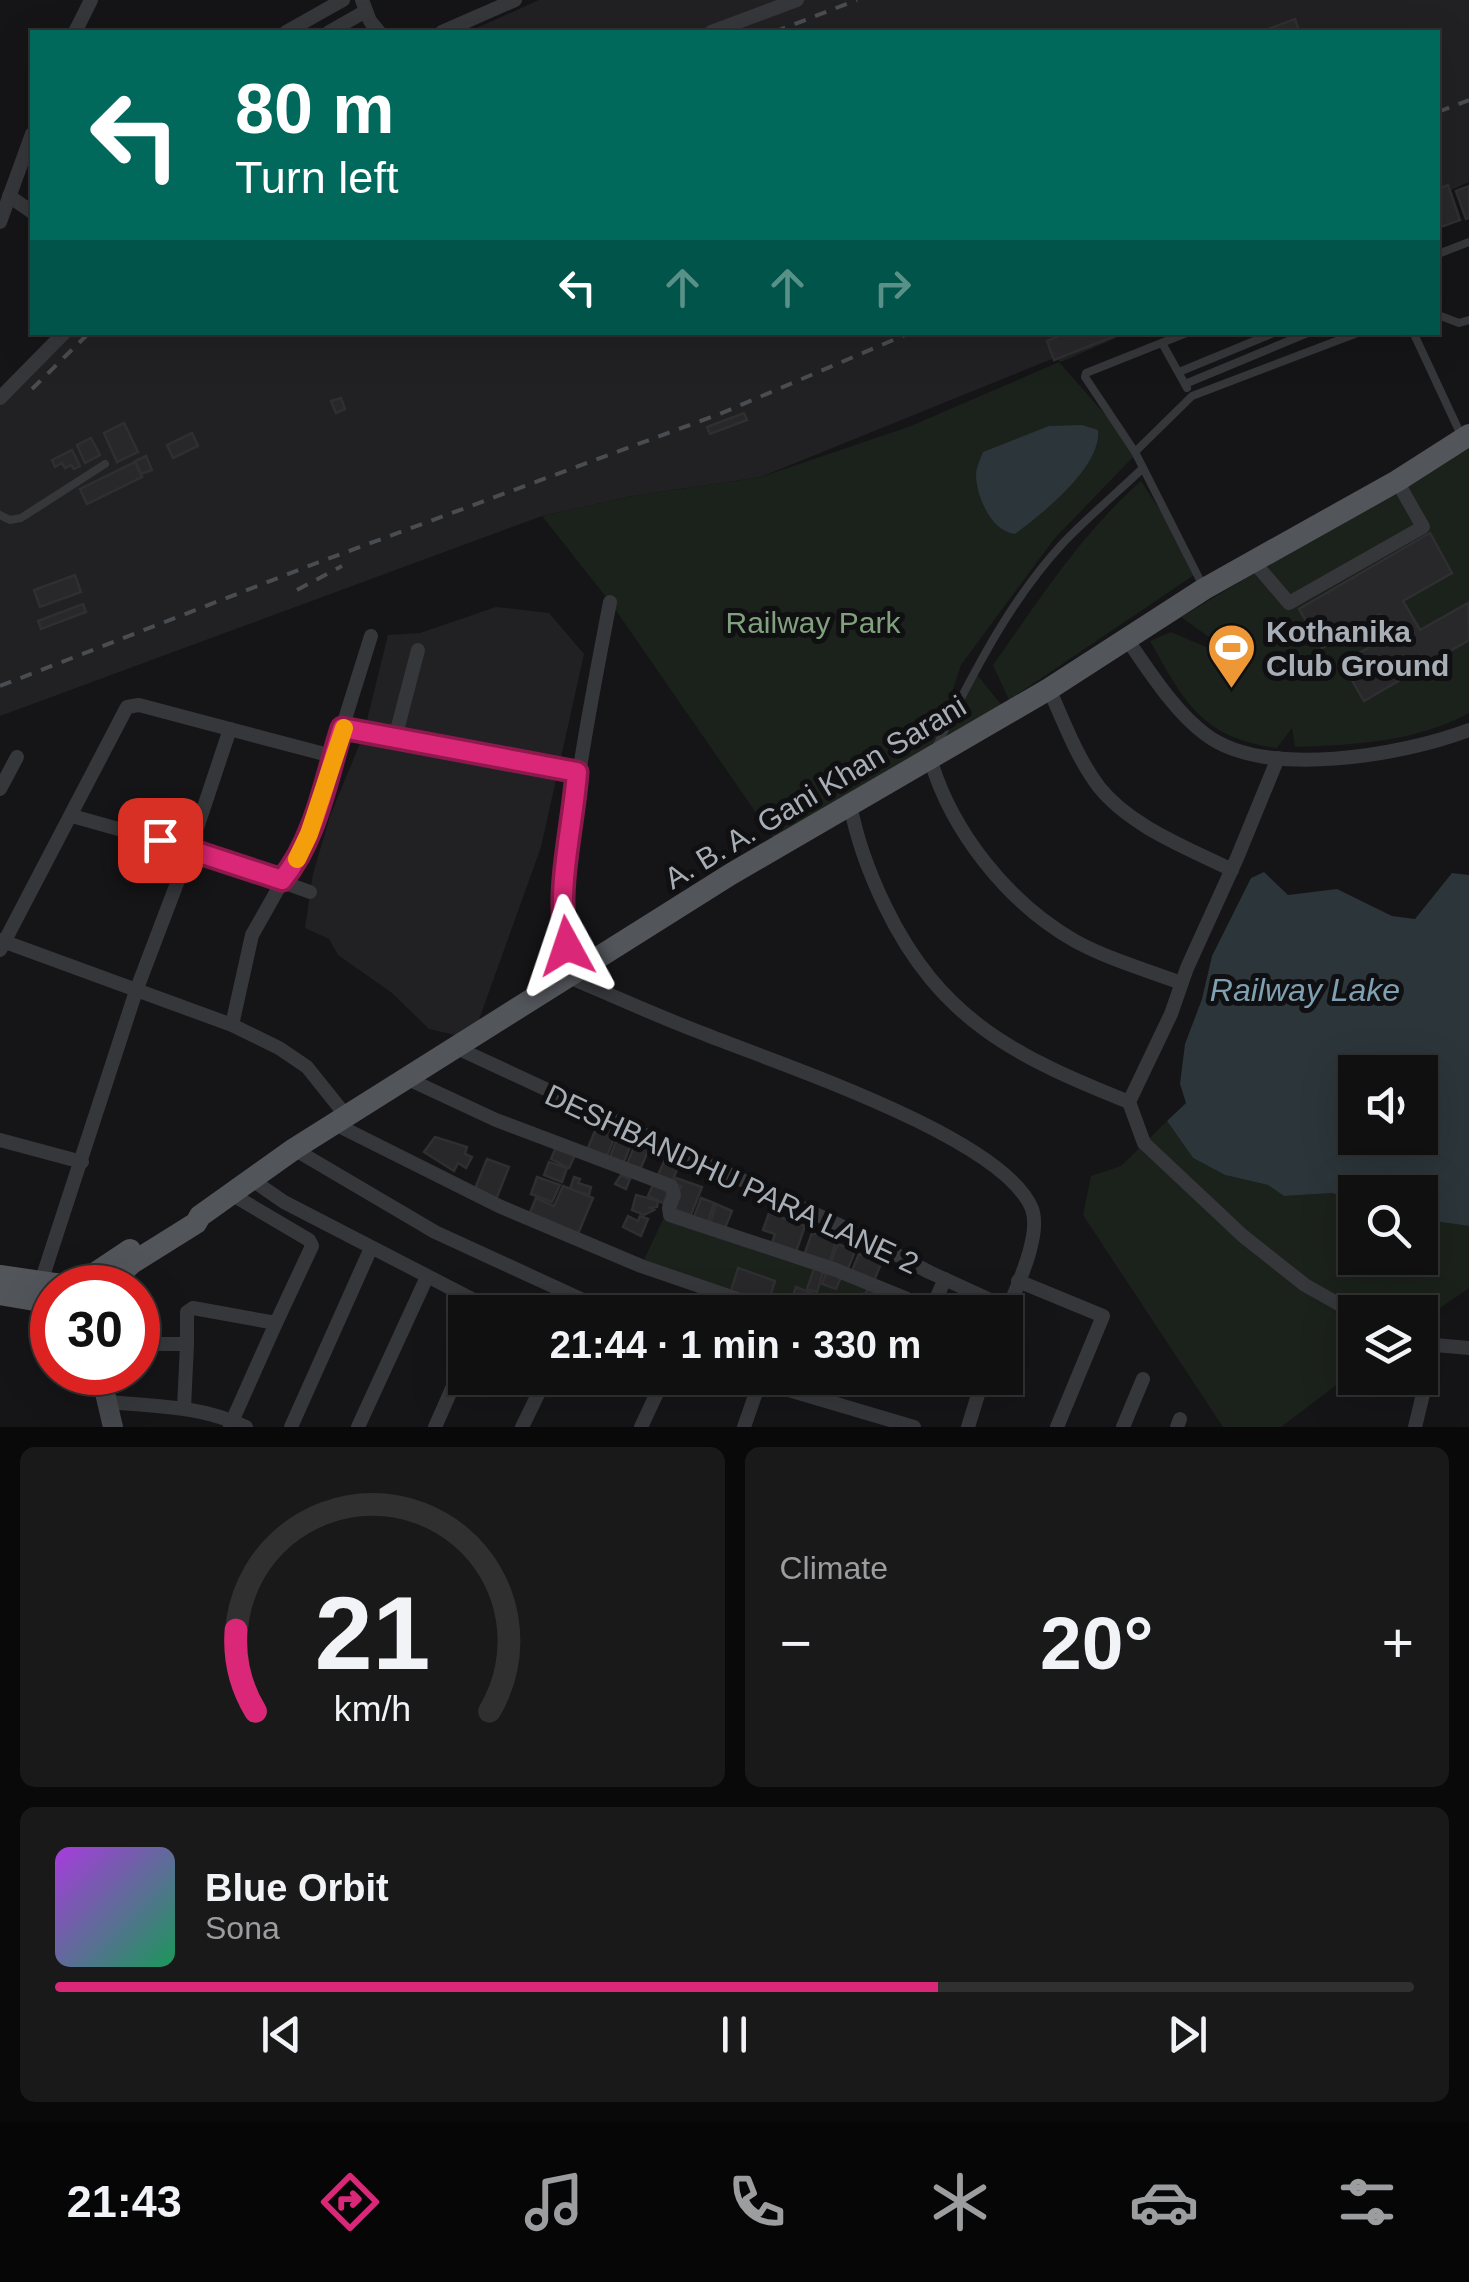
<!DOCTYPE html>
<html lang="en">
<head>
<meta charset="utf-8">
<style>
  body { margin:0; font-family:Helvetica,sans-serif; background:#19191a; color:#f1f3f6; height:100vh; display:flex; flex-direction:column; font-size:38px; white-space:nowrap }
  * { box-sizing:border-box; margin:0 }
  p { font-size:32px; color:#9c9d9f }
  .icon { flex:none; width:55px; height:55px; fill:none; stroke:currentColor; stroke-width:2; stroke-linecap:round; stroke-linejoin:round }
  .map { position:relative; height:1427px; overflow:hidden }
  .panel { display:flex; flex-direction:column; gap:20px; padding:20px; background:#090909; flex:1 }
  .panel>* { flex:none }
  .hud { position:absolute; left:30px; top:30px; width:1410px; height:305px; border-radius:0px; box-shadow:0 10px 40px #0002,0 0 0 2px #303031; background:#00695c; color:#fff; overflow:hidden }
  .buttons { position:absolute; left:1338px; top:1055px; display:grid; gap:20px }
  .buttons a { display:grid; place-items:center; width:100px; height:100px; border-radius:0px; background:#101011; box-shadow:0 10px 40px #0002,0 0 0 2px #303031; font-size:50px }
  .speed { position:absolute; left:30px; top:1265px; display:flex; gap:20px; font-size:50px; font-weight:700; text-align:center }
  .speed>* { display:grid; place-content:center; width:130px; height:130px; border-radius:50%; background:#101011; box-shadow:0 10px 40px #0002,0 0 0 2px #303031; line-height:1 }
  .speed .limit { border:15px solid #d22; background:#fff; color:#111 }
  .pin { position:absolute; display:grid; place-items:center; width:85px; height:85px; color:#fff; margin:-42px; border-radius:20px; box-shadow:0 5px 15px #0006 }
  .me { position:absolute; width:110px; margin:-55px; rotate:355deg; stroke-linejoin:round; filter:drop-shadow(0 0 8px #0008) }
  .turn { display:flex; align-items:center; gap:35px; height:210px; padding:0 40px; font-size:45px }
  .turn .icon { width:130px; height:130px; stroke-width:2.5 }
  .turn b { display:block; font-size:70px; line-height:85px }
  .lanes { display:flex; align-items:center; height:95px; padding:0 40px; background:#0003; justify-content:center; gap:50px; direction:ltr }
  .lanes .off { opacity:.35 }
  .big { font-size:75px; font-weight:800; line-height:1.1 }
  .panel .widget { flex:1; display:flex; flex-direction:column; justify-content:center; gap:15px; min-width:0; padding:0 35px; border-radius:15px; background:#19191a }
  .panel .dial { align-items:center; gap:0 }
  .dial svg { height:260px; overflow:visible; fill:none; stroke:#303031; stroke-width:7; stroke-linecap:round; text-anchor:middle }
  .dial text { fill:#f1f3f6; stroke:none }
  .song { display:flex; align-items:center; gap:30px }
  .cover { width:120px; height:120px; border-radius:15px; background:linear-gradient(135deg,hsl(280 70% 55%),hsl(150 70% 35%)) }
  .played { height:10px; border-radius:5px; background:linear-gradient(90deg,#db2777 65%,#303031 65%) }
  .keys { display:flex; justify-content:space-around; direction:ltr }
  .heat { display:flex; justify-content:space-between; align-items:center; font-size:55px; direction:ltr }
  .panel .tiles { flex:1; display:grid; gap:20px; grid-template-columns:1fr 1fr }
  .widget:last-child { grid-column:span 2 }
  .trip { position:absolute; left:448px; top:1295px; width:575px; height:100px; border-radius:0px; background:#101011; box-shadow:0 10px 40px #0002,0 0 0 2px #303031; font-weight:800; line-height:100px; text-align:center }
  .tab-bar { display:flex; height:160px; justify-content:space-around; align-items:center; background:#060607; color:#9c9d9f }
  .tab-bar .icon { width:70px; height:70px }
  .tab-bar .selected { color:#db2777 }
  .tab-bar b { font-size:45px; color:#f1f3f6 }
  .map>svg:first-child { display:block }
  .built { fill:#212123 }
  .green { fill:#1b211b }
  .water { fill:#2b353a; fill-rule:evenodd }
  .building { fill:#28282b; stroke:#2f2f32; stroke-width:2.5 }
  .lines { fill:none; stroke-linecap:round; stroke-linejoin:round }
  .lane { stroke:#36373b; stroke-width:8 }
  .street { stroke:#36373b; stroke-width:14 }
  .secondary { stroke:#44474b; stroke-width:20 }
  .primary { stroke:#52555a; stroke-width:22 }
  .rail { stroke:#494c50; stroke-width:4; stroke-dasharray:12 10; stroke-linecap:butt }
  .route-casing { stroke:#8e194d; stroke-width:25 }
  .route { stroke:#db2777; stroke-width:18 }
  .slow { stroke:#f59e0b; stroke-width:18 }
  .labels { text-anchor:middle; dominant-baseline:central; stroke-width:10; stroke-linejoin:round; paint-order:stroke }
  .park-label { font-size:30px; fill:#81a17e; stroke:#101012 }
  .poi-label { font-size:30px; font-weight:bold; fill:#a7aeb6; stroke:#101012; text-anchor:start }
  .street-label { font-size:30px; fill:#a7aeb6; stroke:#101012 }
  .water-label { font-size:32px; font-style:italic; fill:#7ea0b1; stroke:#101012 }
</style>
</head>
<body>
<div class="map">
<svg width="1469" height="1427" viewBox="0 0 1469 1427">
  <rect width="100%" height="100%" fill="#151517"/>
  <g class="built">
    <path d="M539,0h930v182l-31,14v-164h-970z"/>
    <path d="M55,333h1072l-61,27 -6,2 -3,-5 -296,120 -128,19 -91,20 -542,200v-327z"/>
    <path d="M496,607l53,6 35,41 -43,193 -69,192 -43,-10 -37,-36 -54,-38 -9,-16 -24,-11 8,-54 17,-58 33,-80 25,-101 32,-2z"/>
  </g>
  <g class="green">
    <path d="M1059,362l79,90 -84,87 -93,126 -28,84 41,-78 34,42 -229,133 -169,-244 -68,-86 91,-20 128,-19 150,-51z"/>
    <path d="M1469,445v268c-53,29 -115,32 -174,34l-3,-19 -15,20c-75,-10 -92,-45 -127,-107l21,-9 75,32 -65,-47z"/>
    <path d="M1141,481l59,90 -191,129 -16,-35c46,-65 88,-131 148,-184z"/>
    <path d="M1167,1121l26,37 32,17 43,10 16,11 48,-3 23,9v56h65v-39l49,7v62l-49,34v-10h-65v59l-74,56h-58l-140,-212 8,-39 30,-10z"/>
    <path d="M666,1213l264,99h-155l-134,-46z"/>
  </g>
  <g class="water">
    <path d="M1082,425l16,5c4,37 -56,84 -83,104 -23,-2 -38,-36 -39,-58 0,-9 4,-16 7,-24l66,-26z"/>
    <path d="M1264,872l24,23 49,-6 55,27 23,3 37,-46 17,2v351l-49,-7v-27h-65v10l-23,-9 -48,3 -16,-11 -43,-10 -32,-17 -26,-37 19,-18 -6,-19 5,-40 17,-45 10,-43 39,-78zM1355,1072h65v66h-65z"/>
  </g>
  <g class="building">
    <path d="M1295,19l4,12 -3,1h-36z"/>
    <path d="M1448,185l12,35 -22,8v-39z"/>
    <path d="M1469,186v32l-3,1 -10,-28z"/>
    <path d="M1069,332h56l-71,28 -7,-19z"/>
    <path d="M341,398l4,11 -9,4 -5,-12z"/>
    <path d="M744,413l3,7 -37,14 -3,-7z"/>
    <path d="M124,423l14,29 -21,10 -13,-29z"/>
    <path d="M192,433l6,13 -25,12 -6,-13z"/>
    <path d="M91,438l9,17 -15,8 -8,-18z"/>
    <path d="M72,450l8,16 -6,3 -3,-4 -6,3 -3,-5 -7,4 -3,-7z"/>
    <path d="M146,456l6,14 -11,4 -6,-13z"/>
    <path d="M135,462l7,15 -55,27 -7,-15z"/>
    <path d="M1430,533l22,40 -49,28 17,29 48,-27 1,37 -105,61 -22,-38 50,-29 -12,-20 -58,34 -23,-39z"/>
    <path d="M75,575l6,17 -41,15 -6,-17z"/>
    <path d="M83,604l3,8 -45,17 -3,-8z"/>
    <path d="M600,1119l19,8 -13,31 -19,-8z"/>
    <path d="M621,1129l14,5 -11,28 -14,-5z"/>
    <path d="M639,1135l13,6 -12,29 -13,-6z"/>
    <path d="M435,1137l32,10 -2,7 7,3 -6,11 -8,-5 -4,8 -30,-19z"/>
    <path d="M556,1147l19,8 -6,13 -18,-9z"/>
    <path d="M670,1149l13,6 -12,29 -15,-5z"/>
    <path d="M487,1159l22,8 -14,35 -21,-11z"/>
    <path d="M549,1162l18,6 -5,14 -18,-7z"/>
    <path d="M621,1175l9,4 -4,10 -11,-5z"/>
    <path d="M537,1177l23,8 -8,17 -21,-8z"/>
    <path d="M574,1177l6,2 -2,4 13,4 -2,8 -19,-6z"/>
    <path d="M676,1178l26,9 -11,28 -19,-7 9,-22 -8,-2z"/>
    <path d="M654,1183l16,6 -7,14 -15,-7z"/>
    <path d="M563,1186l30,12 -16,38 -48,-21 7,-17 18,8z"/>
    <path d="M636,1195l22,6 -1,6 -7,1 4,2 -10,5 -12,-5z"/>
    <path d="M701,1198l13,5 -6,19 -14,-5z"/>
    <path d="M716,1204l16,7 -8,19 -14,-6z"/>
    <path d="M769,1213l36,13 -10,29 -24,-9 4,-12 -12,-4z"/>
    <path d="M628,1216l10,5 2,-5 8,3 -7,17 -18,-9z"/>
    <path d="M812,1233l24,8 -7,23 -25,-9z"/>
    <path d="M838,1244l17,7 -8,20 -17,-7z"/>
    <path d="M859,1254l22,10 -8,19 -22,-10z"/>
    <path d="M815,1266l9,3 -7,23 -10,-3z"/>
    <path d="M738,1268l37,13 -8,25 -37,-12z"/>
    <path d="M827,1271l14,6 -5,12 -14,-5z"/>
    <path d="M870,1284l11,5 -6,15 -12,-5z"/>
    <path d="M796,1287l20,8 -7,17 -22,-1z"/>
    <path d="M834,1301l23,9 -1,2h-26z"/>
  </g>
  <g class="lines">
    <g class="lane">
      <path d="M1438,254l31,-12"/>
      <path d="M1438,315l21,8 10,-3"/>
      <path d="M1189,332l-103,41 -1,4 50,75 68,134"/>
      <path d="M1413,332l49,105"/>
      <path d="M1162,343l25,45"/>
      <path d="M1179,372l97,-40"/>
      <path d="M1185,384l125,-52"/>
      <path d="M1135,452l57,-56 168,-64"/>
      <path d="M0,515l10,5 11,-2 84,-54"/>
      <path d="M937,745c36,-71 72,-144 127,-203 25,-26 53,-49 79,-74"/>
    </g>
    <g class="street">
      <path d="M362,0l8,21 9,11"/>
      <path d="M75,32l16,-32"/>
      <path d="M286,32l57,-32"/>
      <path d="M329,32l37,-21"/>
      <path d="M442,32l73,-32"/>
      <path d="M711,32l86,-32"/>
      <path d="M9,196l23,16"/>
      <path d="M0,222l32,-88"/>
      <path d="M0,398l65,-66"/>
      <path d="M1253,561l36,42 134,-76 -26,-46"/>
      <path d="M1126,638c23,32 47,72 79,96 60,46 198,21 264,-4"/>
      <path d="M1049,689c15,33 28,69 50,98 32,40 89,61 133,83"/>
      <path d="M342,728l235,44"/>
      <path d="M395,738l23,-88"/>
      <path d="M930,758c21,73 78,145 145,183 33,18 71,29 106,42"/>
      <path d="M1278,758l-41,100 -50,110 -16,46 -42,88 15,41 99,93 62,49 39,22 22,5"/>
      <path d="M0,789l17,-32"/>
      <path d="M850,804c7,37 19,69 35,102 55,114 131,151 244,196"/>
      <path d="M72,816l118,33 120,43"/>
      <path d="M0,940l232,85 47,23 28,19 40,50"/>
      <path d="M0,950l127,-243 12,-2 193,51"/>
      <path d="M586,966c-10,-6 -16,-11 -20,-22 -10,-33 0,-74 4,-107 10,-79 25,-157 40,-235"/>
      <path d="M569,977c44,19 88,39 133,56 74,30 302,104 330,176 10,27 -17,81 -27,108"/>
      <path d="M232,1025l20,-90 57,-101 62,-198"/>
      <path d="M457,1048l393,182 79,42 79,36"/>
      <path d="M408,1079l88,41 175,66 3,9 -5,13 1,7 166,55 96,39"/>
      <path d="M335,1124l164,82 142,60 134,46"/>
      <path d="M0,1140l82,22"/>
      <path d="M294,1149l141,83 174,80"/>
      <path d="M252,1180l32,22 213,110"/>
      <path d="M1018,1281l85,35 -46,111"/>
      <path d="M41,1282l95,-291 54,-142 40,-120"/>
      <path d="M930,1312l15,-33"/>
      <path d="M138,1344h49v-32l6,-4 83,15 36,-77 -3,-6 -78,-46"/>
      <path d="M1435,1345l34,3"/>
      <path d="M748,1378l166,49"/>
      <path d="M960,1378l21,7 -13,42"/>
      <path d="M108,1402c48,4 94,4 138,25"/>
      <path d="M184,1408l3,-64"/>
      <path d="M230,1426l46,-103"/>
      <path d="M291,1427l80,-179"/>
      <path d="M358,1427l69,-150"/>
      <path d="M435,1427l30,-68"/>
      <path d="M522,1427l24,-49"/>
      <path d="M641,1427l23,-49"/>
      <path d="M744,1427l16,-46"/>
      <path d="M1123,1427l20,-48"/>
      <path d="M1177,1427l3,-8"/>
      <path d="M1415,1427l20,-82 -15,-24"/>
    </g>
    <path class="secondary" d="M100,1372l13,55"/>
    <g class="primary">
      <path d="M0,1276l69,10"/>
      <path d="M82,1282l48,-32"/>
      <path d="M104,1288l28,-25 64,-40 4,-7 94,-67 437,-275 318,-185 155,-100 193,-108 72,-46"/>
      <path d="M0,1294l52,9"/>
    </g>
    <g class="rail">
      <path d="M774,32l83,-32"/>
      <path d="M1438,112l31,-12"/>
      <path d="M32,389l58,-57"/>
      <path d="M297,590l45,-24"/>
      <path d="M0,686l314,-122 408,-151 190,-81"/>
    </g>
  </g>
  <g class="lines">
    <defs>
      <path id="route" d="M160,840l122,40c34,-41 44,-102 60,-152l235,44c-4,57 -22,117 -10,174"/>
    </defs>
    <use href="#route" class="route-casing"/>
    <use href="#route" class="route"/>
    <path class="slow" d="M297,859l12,-25 35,-106"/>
  </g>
  <defs>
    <symbol id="stadium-pin" viewBox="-11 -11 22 30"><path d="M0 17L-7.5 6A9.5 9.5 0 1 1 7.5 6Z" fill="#ee9736" stroke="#101012"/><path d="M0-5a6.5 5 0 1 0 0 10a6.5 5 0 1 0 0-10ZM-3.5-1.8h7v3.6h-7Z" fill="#fff"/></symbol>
  </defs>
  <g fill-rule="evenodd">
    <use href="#stadium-pin" x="1204" y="620" width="55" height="75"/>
  </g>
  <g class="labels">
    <g class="park-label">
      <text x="813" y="622">Railway Park</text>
    </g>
    <g class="poi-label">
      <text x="1266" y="631">Kothanika<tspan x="1266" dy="34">Club Ground</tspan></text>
    </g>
    <g class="street-label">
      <text transform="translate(815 792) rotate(-31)">A. B. A. Gani Khan Sarani</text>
      <text transform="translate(732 1179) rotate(25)">DESHBANDHU PARA LANE 2</text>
    </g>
    <g class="water-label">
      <text x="1305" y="990">Railway Lake</text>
    </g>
  </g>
</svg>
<div class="buttons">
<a><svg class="icon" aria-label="sound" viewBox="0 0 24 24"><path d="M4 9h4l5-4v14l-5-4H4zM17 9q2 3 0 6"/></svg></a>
<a><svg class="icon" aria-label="search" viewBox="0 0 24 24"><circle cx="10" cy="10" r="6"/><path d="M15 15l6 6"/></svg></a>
<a><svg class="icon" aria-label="layers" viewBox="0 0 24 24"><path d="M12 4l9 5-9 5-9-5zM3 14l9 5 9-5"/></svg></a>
</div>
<div class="speed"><div class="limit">30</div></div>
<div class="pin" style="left:160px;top:840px;background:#d93025"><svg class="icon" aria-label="arrive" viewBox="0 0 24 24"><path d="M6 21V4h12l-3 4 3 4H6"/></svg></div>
<svg class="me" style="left:567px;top:946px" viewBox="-20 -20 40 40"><path d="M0-17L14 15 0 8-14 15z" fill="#db2777" stroke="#fff" stroke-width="4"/></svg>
<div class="trip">21:44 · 1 min · 330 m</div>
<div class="hud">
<div class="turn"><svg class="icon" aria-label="left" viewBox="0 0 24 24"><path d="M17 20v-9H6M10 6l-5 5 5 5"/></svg><div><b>80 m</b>Turn left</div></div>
<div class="lanes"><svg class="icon" aria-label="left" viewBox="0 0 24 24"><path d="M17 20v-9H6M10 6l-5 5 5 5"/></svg><svg class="icon off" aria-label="ahead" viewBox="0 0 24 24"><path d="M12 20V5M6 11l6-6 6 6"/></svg><svg class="icon off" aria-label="ahead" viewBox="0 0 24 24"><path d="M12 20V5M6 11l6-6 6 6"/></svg><svg class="icon off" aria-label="right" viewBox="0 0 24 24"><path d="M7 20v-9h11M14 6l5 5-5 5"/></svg></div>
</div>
</div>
<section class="panel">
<div class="tiles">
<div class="widget dial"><svg viewBox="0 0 100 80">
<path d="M14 69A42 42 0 1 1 86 69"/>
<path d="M14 69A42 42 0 0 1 8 44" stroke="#db2777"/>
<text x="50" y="56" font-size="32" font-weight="700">21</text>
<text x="50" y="72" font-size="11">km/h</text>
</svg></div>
<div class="widget"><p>Climate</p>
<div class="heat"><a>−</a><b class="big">20°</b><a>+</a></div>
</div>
<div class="widget">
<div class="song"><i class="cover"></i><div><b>Blue Orbit</b><p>Sona</p></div></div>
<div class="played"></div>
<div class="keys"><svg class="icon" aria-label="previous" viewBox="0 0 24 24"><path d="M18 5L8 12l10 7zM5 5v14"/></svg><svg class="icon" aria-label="pause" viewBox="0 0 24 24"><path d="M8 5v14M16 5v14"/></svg><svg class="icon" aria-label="next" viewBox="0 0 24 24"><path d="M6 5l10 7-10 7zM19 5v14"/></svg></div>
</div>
</div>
</section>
<nav class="tab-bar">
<b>21:43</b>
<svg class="icon selected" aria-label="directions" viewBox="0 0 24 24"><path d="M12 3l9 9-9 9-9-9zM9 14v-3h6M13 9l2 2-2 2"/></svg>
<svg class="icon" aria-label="music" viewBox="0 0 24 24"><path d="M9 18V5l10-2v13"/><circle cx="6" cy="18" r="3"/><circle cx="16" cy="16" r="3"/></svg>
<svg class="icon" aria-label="phone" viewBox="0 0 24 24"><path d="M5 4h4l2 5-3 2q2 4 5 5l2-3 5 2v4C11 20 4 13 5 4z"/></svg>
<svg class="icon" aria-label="climate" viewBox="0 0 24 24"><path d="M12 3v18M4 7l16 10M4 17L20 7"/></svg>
<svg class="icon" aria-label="car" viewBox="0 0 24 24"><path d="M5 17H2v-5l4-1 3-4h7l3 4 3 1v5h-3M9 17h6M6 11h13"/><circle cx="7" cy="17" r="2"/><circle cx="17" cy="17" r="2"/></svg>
<svg class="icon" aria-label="filters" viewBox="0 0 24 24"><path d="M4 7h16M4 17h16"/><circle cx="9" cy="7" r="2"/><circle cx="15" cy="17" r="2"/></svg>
</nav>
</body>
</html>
